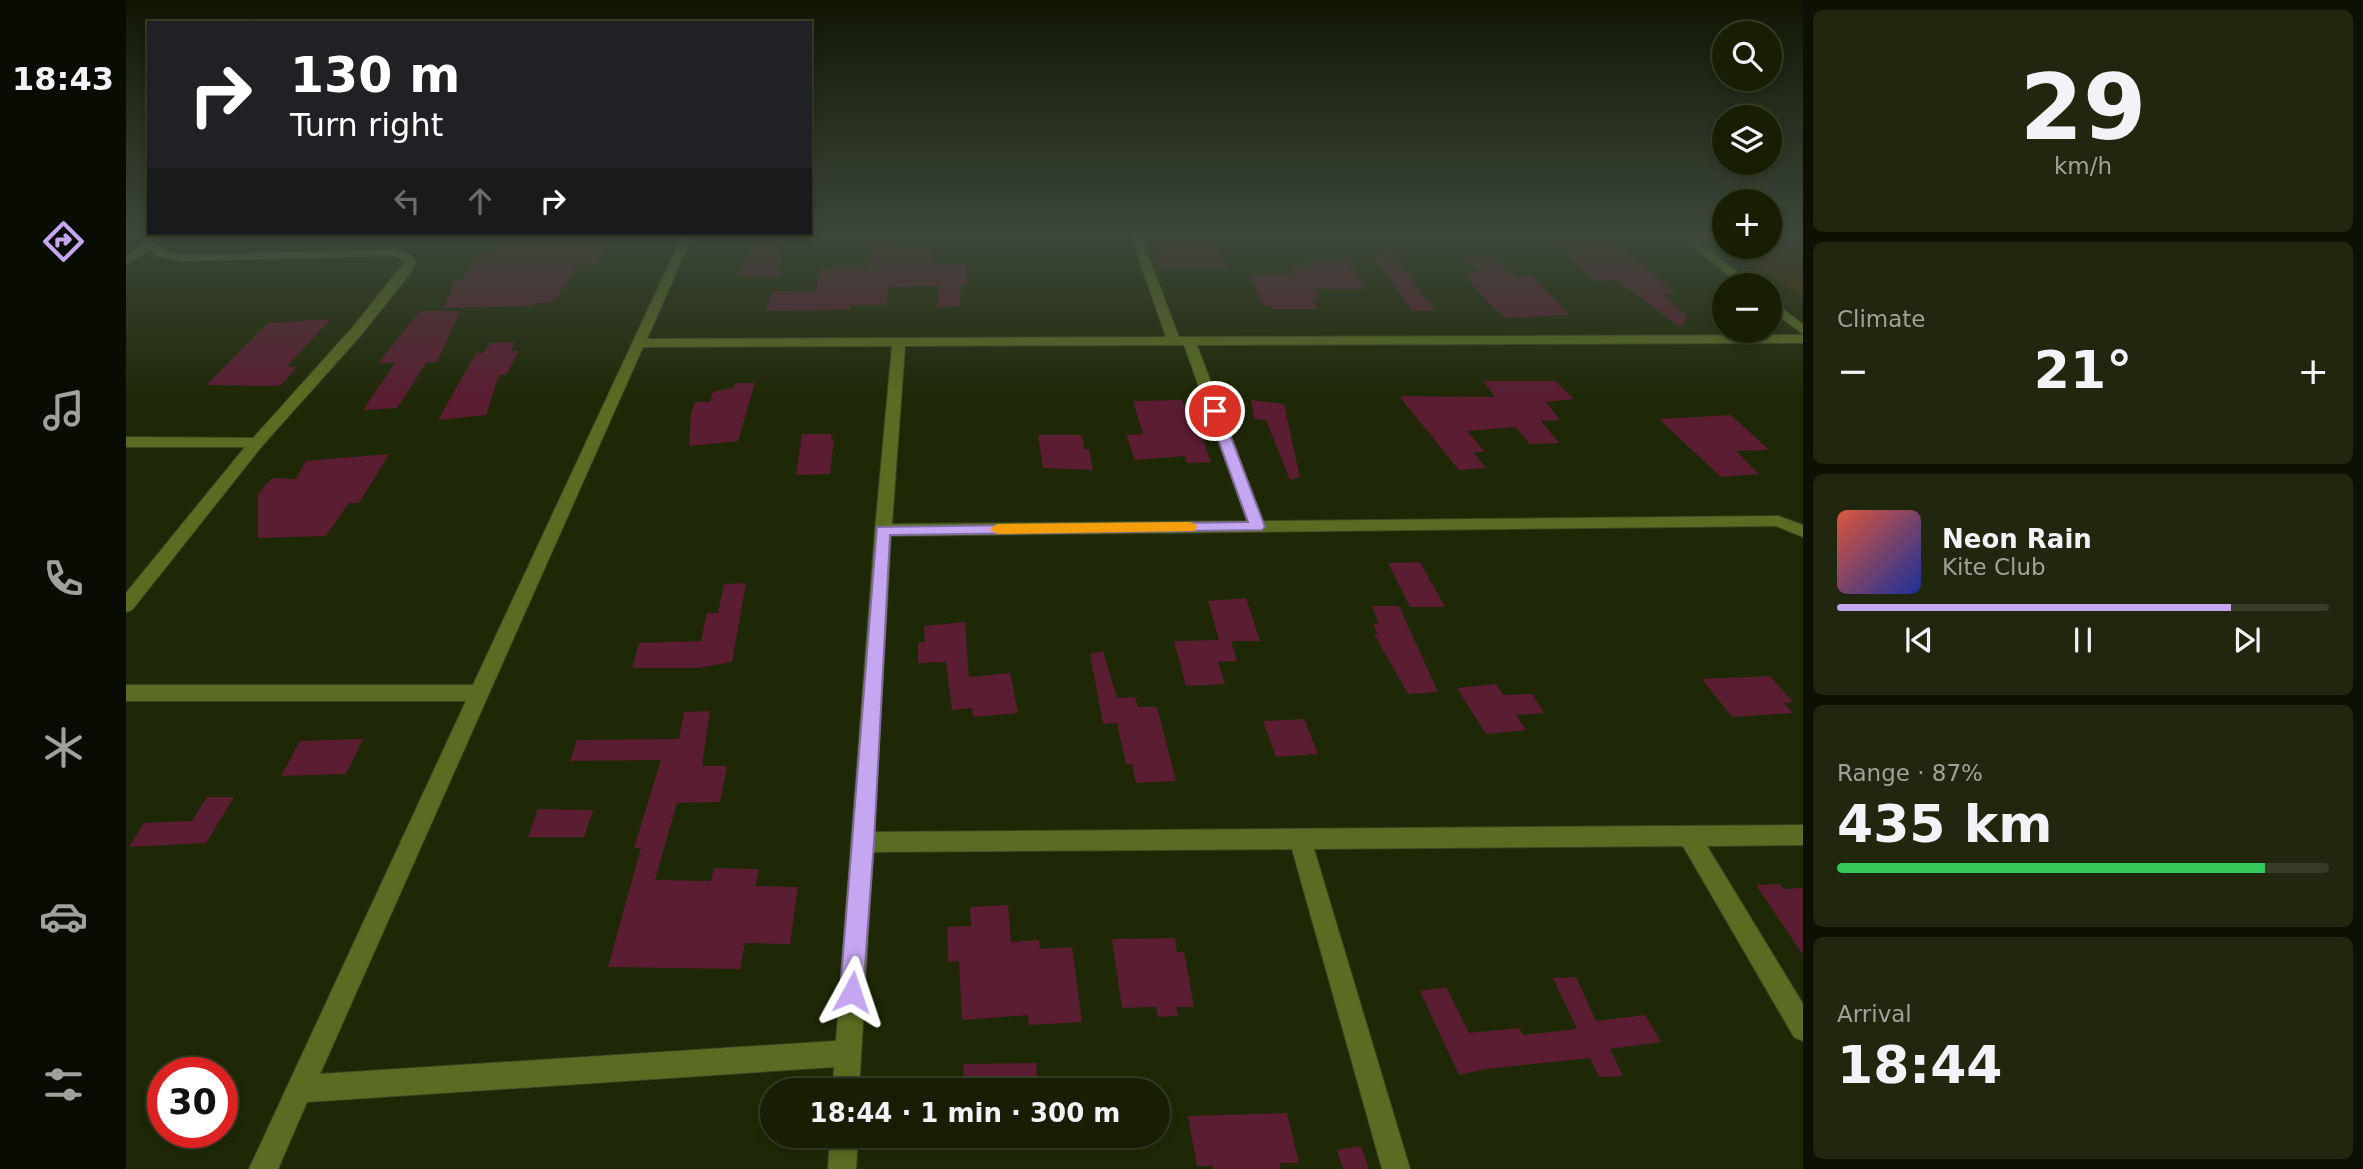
<!DOCTYPE html>
<html lang="en">
<head>
<meta charset="utf-8">
<style>
  body { margin:0; font-family:"DejaVu Sans",sans-serif; background:#20270e; color:#f1f3f6; height:100vh; display:flex; flex-direction:column; font-size:26px; white-space:nowrap }
  * { box-sizing:border-box; margin:0 }
  p { font-size:23px; color:#9ea29a }
  .icon { flex:none; width:38px; height:38px; fill:none; stroke:currentColor; stroke-width:2; stroke-linecap:round; stroke-linejoin:round }
  .map { position:relative; flex:1; overflow:hidden }
  .drawer { display:flex; flex-direction:column; gap:10px; padding:10px; background:#0d1002; width:560px }
  .drawer>* { flex:none }
  .banner { position:absolute; left:21px; top:21px; width:665px; height:214px; border-radius:0px; box-shadow:0 4px 10px #0003,0 0 0 2px #363c26; background:#202124; color:#fff; overflow:hidden }
  .tools { position:absolute; left:1586px; top:21px; display:grid; gap:14px }
  .tools a { display:grid; place-items:center; width:70px; height:70px; border-radius:50%; background:#171e04; box-shadow:0 4px 10px #0003,0 0 0 2px #363c26; font-size:35px }
  .speed { position:absolute; left:21px; top:1057px; display:flex; gap:14px; font-size:35px; font-weight:700; text-align:center }
  .speed>* { display:grid; place-content:center; width:91px; height:91px; border-radius:50%; background:#171e04; box-shadow:0 4px 10px #0003,0 0 0 2px #363c26; line-height:1 }
  .speed .limit { border:10px solid #d22; background:#fff; color:#111 }
  .pin { position:absolute; display:grid; place-items:center; width:60px; height:60px; color:#fff; margin:-30px; border:4px solid #fff; border-radius:50%; box-shadow:0 2px 7px #0007 }
  .me { position:absolute; width:77px; margin:-38px; rotate:5deg; stroke-linejoin:round; filter:drop-shadow(0 0 5px #0008) }
  .turn { display:flex; align-items:center; gap:24px; height:147px; padding:0 28px; font-size:32px }
  .turn .icon { width:91px; height:91px; stroke-width:2.5 }
  .turn b { display:block; font-size:49px; line-height:60px }
  .lanes { display:flex; align-items:center; height:66px; padding:0 28px; background:#0003; justify-content:center; gap:35px; direction:ltr }
  .lanes .off { opacity:.35 }
  .big { font-size:52px; font-weight:700; line-height:1.1 }
  .drawer .tile { flex:1; display:flex; flex-direction:column; justify-content:center; gap:10px; min-width:0; padding:0 24px; border-radius:10px; background:#20270e }
  .drawer .dial { align-items:center; gap:0 }
  .dial b { font-size:91px; line-height:1 }
  .song { display:flex; align-items:center; gap:21px }
  .cover { width:84px; height:84px; border-radius:10px; background:linear-gradient(135deg,hsl(10 70% 55%),hsl(230 70% 35%)) }
  .played { height:7px; border-radius:4px; background:linear-gradient(90deg,#c5a7f1 80%,#363c26 80%) }
  .keys { display:flex; justify-content:space-around; direction:ltr }
  .heat { display:flex; justify-content:space-between; align-items:center; font-size:38px; direction:ltr }
  .charge { height:10px; border-radius:5px; background:linear-gradient(90deg,#34c759 87%,#363c26 0) }
  .trip { position:absolute; left:634px; top:1078px; width:410px; height:70px; border-radius:35px; background:#171e04; box-shadow:0 4px 10px #0003,0 0 0 2px #363c26; font-weight:700; line-height:70px; text-align:center }
  main { display:flex; flex:1; min-height:0 }
  .dock { display:flex; flex-direction:column; width:126px; justify-content:space-around; align-items:center; background:#090c02; color:#9ea29a }
  .dock .icon { width:49px; height:49px }
  .dock .current { color:#c5a7f1 }
  .dock b { font-size:32px; color:#f1f3f6 }
  .map>svg:first-child { display:block }
  .green { fill:#452604 }
  .building { fill:#5a1d32 }
  .lines { fill:none; stroke-linecap:round; stroke-linejoin:round }
  .minor-casing { stroke:#3c4523; stroke-width:2 }
  .minor { fill:#596c21; fill-rule:evenodd }
  .route { fill:#c5a7f1; stroke:#806d9d; stroke-width:2 }
  .slow { fill:#f59e0b }
</style>
</head>
<body>
<main>
<nav class="dock">
<b>18:43</b>
<svg class="icon current" aria-label="directions" viewBox="0 0 24 24"><path d="M12 3l9 9-9 9-9-9zM9 14v-3h6M13 9l2 2-2 2"/></svg>
<svg class="icon" aria-label="music" viewBox="0 0 24 24"><path d="M9 18V5l10-2v13"/><circle cx="6" cy="18" r="3"/><circle cx="16" cy="16" r="3"/></svg>
<svg class="icon" aria-label="phone" viewBox="0 0 24 24"><path d="M5 4h4l2 5-3 2q2 4 5 5l2-3 5 2v4C11 20 4 13 5 4z"/></svg>
<svg class="icon" aria-label="climate" viewBox="0 0 24 24"><path d="M12 3v18M4 7l16 10M4 17L20 7"/></svg>
<svg class="icon" aria-label="car" viewBox="0 0 24 24"><path d="M5 17H2v-5l4-1 3-4h7l3 4 3 1v5h-3M9 17h6M6 11h13"/><circle cx="7" cy="17" r="2"/><circle cx="17" cy="17" r="2"/></svg>
<svg class="icon" aria-label="filters" viewBox="0 0 24 24"><path d="M4 7h16M4 17h16"/><circle cx="9" cy="7" r="2"/><circle cx="15" cy="17" r="2"/></svg>
</nav>
<div class="map">
<svg width="1677" height="1169" viewBox="0 0 1677 1169">
  <rect width="100%" height="100%" fill="#1f2806"/>
  <path class="green" d="M1643,234h34v65l-69,-52h35z"/>
  <g class="building">
    <path d="M377,234h43l-2,6 39,-1 2,-4 31,1 -19,28h-19l-24,38 -19,1 -3,3 -89,2 12,-28 8,-1 17,-26 14,-1z"/>
    <path d="M1426,239h62l61,54 -11,2 24,22 -8,10 -64,-47 -22,1z"/>
    <path d="M771,240l-1,8 36,-1 1,17h34l1,21h-7l-1,21 -23,2 2,-22 -51,1 -1,18h-37v5l-84,1 6,-20 44,1 4,-24 50,-1 2,-26z"/>
    <path d="M633,243h24l-5,15h5l-5,19 -40,-1 12,-31z"/>
    <path d="M1065,243h26l11,26h-67l-8,-25z"/>
    <path d="M1263,248l47,63h-24l-37,-53z"/>
    <path d="M1337,255h29l17,17 9,5 14,-1 38,39 -65,3 -22,-21 -19,-24h14z"/>
    <path d="M1219,258l22,31h-52l6,11h-8l5,9h-45l-2,-3h-8l-14,-31 46,-1 -5,-8h23l-4,-7z"/>
    <path d="M294,311h40l-23,51h-10l-30,46 -34,2 32,-47h-17z"/>
    <path d="M205,319l-45,48 12,-1 -18,20 -74,-1 62,-62z"/>
    <path d="M389,342l-4,9h8l-13,24h-7l-13,40 -48,5 38,-67h8l6,-10z"/>
    <path d="M1357,381h72l19,18 -28,3 14,18 -19,1 18,22 -29,1 -14,-17 -49,4 18,21h-12l13,16 -27,2 -60,-74 96,1z"/>
    <path d="M609,383h20l-17,58 -49,5 2,-32 4,-12h15l3,-10 20,-4z"/>
    <path d="M1056,400l5,13 6,-1 18,50 -24,1 -2,-7 -50,4 -9,-25 17,-1 -10,-33z"/>
    <path d="M1125,400l33,4 16,73 -10,3 -24,-60 -12,-1z"/>
    <path d="M1605,415l38,35 -33,1 23,23 -38,3 -62,-58z"/>
    <path d="M676,434h29v5h3l-4,35 -34,1z"/>
    <path d="M912,435h44l2,14h5l4,21 -50,-2z"/>
    <path d="M263,454l-30,49h-10l-23,33 -68,2v-44l14,-16 24,1 10,-18z"/>
    <path d="M1294,562l25,45h-35l-22,-44z"/>
    <path d="M620,583l-14,79 -34,6h-66l7,-25 62,-2 6,-28h11l6,-29z"/>
    <path d="M1120,598l14,43h-29l6,20 -19,1 7,22 -39,2 -12,-45 45,-1 -11,-39z"/>
    <path d="M1246,606h27l39,86 -30,2 -34,-60h4l-5,-10 6,-1z"/>
    <path d="M839,622l4,55 41,-4 8,40 -45,4 -1,-9 -20,2 -6,-48 -28,1v-21h7l-1,-16z"/>
    <path d="M977,651l14,47 18,-1 3,10h19l19,74 -40,2 -4,-19h-6l-9,-41 -14,1 -13,-70z"/>
    <path d="M1644,676l23,26 -9,1 9,10 -61,4 -30,-38z"/>
    <path d="M1370,684l7,11 29,-1 12,19 -28,2 10,15 -40,4 -29,-46z"/>
    <path d="M584,711l-8,55h25l-7,36 -43,1 -22,77 56,1 3,-13 45,1 -4,17 43,1 -8,57 -45,-1 -5,26 -132,-2 33,-119h-7l27,-88 -91,1 7,-21 102,-1 5,-27z"/>
    <path d="M1178,719l14,35 -42,3 -13,-36z"/>
    <path d="M237,739l-17,35 -65,2 19,-35z"/>
    <path d="M81,797h27l-28,46 -77,4 15,-24 48,-2z"/>
    <path d="M412,809l55,1 -9,27h-56z"/>
    <path d="M1654,884l3,5 20,-1v67l-47,-70z"/>
    <path d="M882,905l3,37 28,-2 1,9 32,-2 10,75 -53,3 -1,-10 -66,5 -3,-59 -11,1 -1,-35 24,-1 -1,-19z"/>
    <path d="M1049,938l2,14h7l10,55h-18l2,9 -20,1 -2,-10 -34,1 -10,-69z"/>
    <path d="M1450,977l20,44 49,-6 16,27 -51,7 13,27 -24,1 -9,-19 -104,11 -27,6 -39,-84 26,-4 23,46 50,-5 4,7 54,-6 -24,-51z"/>
    <path d="M910,1063l2,27h-74l-1,-26z"/>
    <path d="M1161,1113l12,50h-19l1,6h-68l-1,-3h-15l-9,-50z"/>
    <path d="M1235,1146l8,23h-26l-6,-19z"/>
  </g>
  <g class="lines">
    <defs>
      <g id="minor">
        <path d="M30,234h12l-12,11 9,7 17,3 210,-5 18,4 6,9 -8,13 -46,58 -100,112 -130,164 -6,2v-19l119,-146h-119v-10l127,1 99,-110 52,-65 -2,-5 -10,-2 -210,5 -24,-4 -9,-7 -23,15v-8z"/>
        <path d="M557,234h10l-46,105 519,-2 -36,-103h10l39,103 624,-2v8l-606,2 66,176 515,-5 25,9v12l-27,-11 -885,10 -17,296 929,-7v20l-96,1 96,158v37l-9,-4 -111,-191 -369,3 96,320h-28l-90,-320 -419,3 -14,238h-26l1,-23 -527,35 -29,67h-29l217,-468h-340v-16h347zM1058,345l63,176 -355,3 13,-178zM766,346l-17,184 -39,511 -516,33 323,-727z"/>
        <path d="M1552,234h12l63,51h-13z"/>
        <path d="M1643,299l34,25v10l-34,-25z"/>
        <path d="M704,1136h28l-2,33h-28z"/>
      </g>
    </defs>
    <use href="#minor" class="minor-casing"/>
    <use href="#minor" class="minor"/>
  </g>
  <linearGradient id="sky" x2="0" y2="1"><stop stop-color="#111603"/><stop offset="0.59" stop-color="#3c483b"/><stop offset="1" stop-color="#3c483b" stop-opacity="0"/></linearGradient>
  <rect width="1677" height="397" fill="url(#sky)"/>
  <path class="route" d="M1089,407l6,4 44,116 -3,3 -372,5 -16,307 -11,150 -3,8 -8,3 -9,-3 -3,-8 37,-465 371,-5 -40,-111z"/>
  <path class="slow" d="M1064,522l5,2 2,3 -2,4 -198,3 -7,-5 7,-5z"/>
</svg>
<div class="tools">
<a><svg class="icon" aria-label="search" viewBox="0 0 24 24"><circle cx="10" cy="10" r="6"/><path d="M15 15l6 6"/></svg></a>
<a><svg class="icon" aria-label="layers" viewBox="0 0 24 24"><path d="M12 4l9 5-9 5-9-5zM3 14l9 5 9-5"/></svg></a>
<a>+</a>
<a>−</a>
</div>
<div class="speed"><div class="limit">30</div></div>
<div class="pin" style="left:1089px;top:411px;background:#d93025"><svg class="icon" aria-label="arrive" viewBox="0 0 24 24"><path d="M6 21V4h12l-3 4 3 4H6"/></svg></div>
<svg class="me" style="left:726px;top:992px" viewBox="-20 -20 40 40"><path d="M0-17L14 15 0 8-14 15z" fill="#c5a7f1" stroke="#fff" stroke-width="4"/></svg>
<div class="trip">18:44 · 1 min · 300 m</div>
<div class="banner">
<div class="turn"><svg class="icon" aria-label="right" viewBox="0 0 24 24"><path d="M7 20v-9h11M14 6l5 5-5 5"/></svg><div><b>130 m</b>Turn right</div></div>
<div class="lanes"><svg class="icon off" aria-label="left" viewBox="0 0 24 24"><path d="M17 20v-9H6M10 6l-5 5 5 5"/></svg><svg class="icon off" aria-label="ahead" viewBox="0 0 24 24"><path d="M12 20V5M6 11l6-6 6 6"/></svg><svg class="icon" aria-label="right" viewBox="0 0 24 24"><path d="M7 20v-9h11M14 6l5 5-5 5"/></svg></div>
</div>
</div>
<section class="drawer">
<div class="tile dial"><b>29</b><p>km/h</p></div>
<div class="tile"><p>Climate</p>
<div class="heat"><a>−</a><b class="big">21°</b><a>+</a></div>
</div>
<div class="tile">
<div class="song"><i class="cover"></i><div><b>Neon Rain</b><p>Kite Club</p></div></div>
<div class="played"></div>
<div class="keys"><svg class="icon" aria-label="previous" viewBox="0 0 24 24"><path d="M18 5L8 12l10 7zM5 5v14"/></svg><svg class="icon" aria-label="pause" viewBox="0 0 24 24"><path d="M8 5v14M16 5v14"/></svg><svg class="icon" aria-label="next" viewBox="0 0 24 24"><path d="M6 5l10 7-10 7zM19 5v14"/></svg></div>
</div>
<div class="tile"><p>Range · 87%</p><b class="big">435 km</b><div class="charge"></div></div>
<div class="tile"><p>Arrival</p><b class="big">18:44</b></div>
</section>
</main>
</body>
</html>
